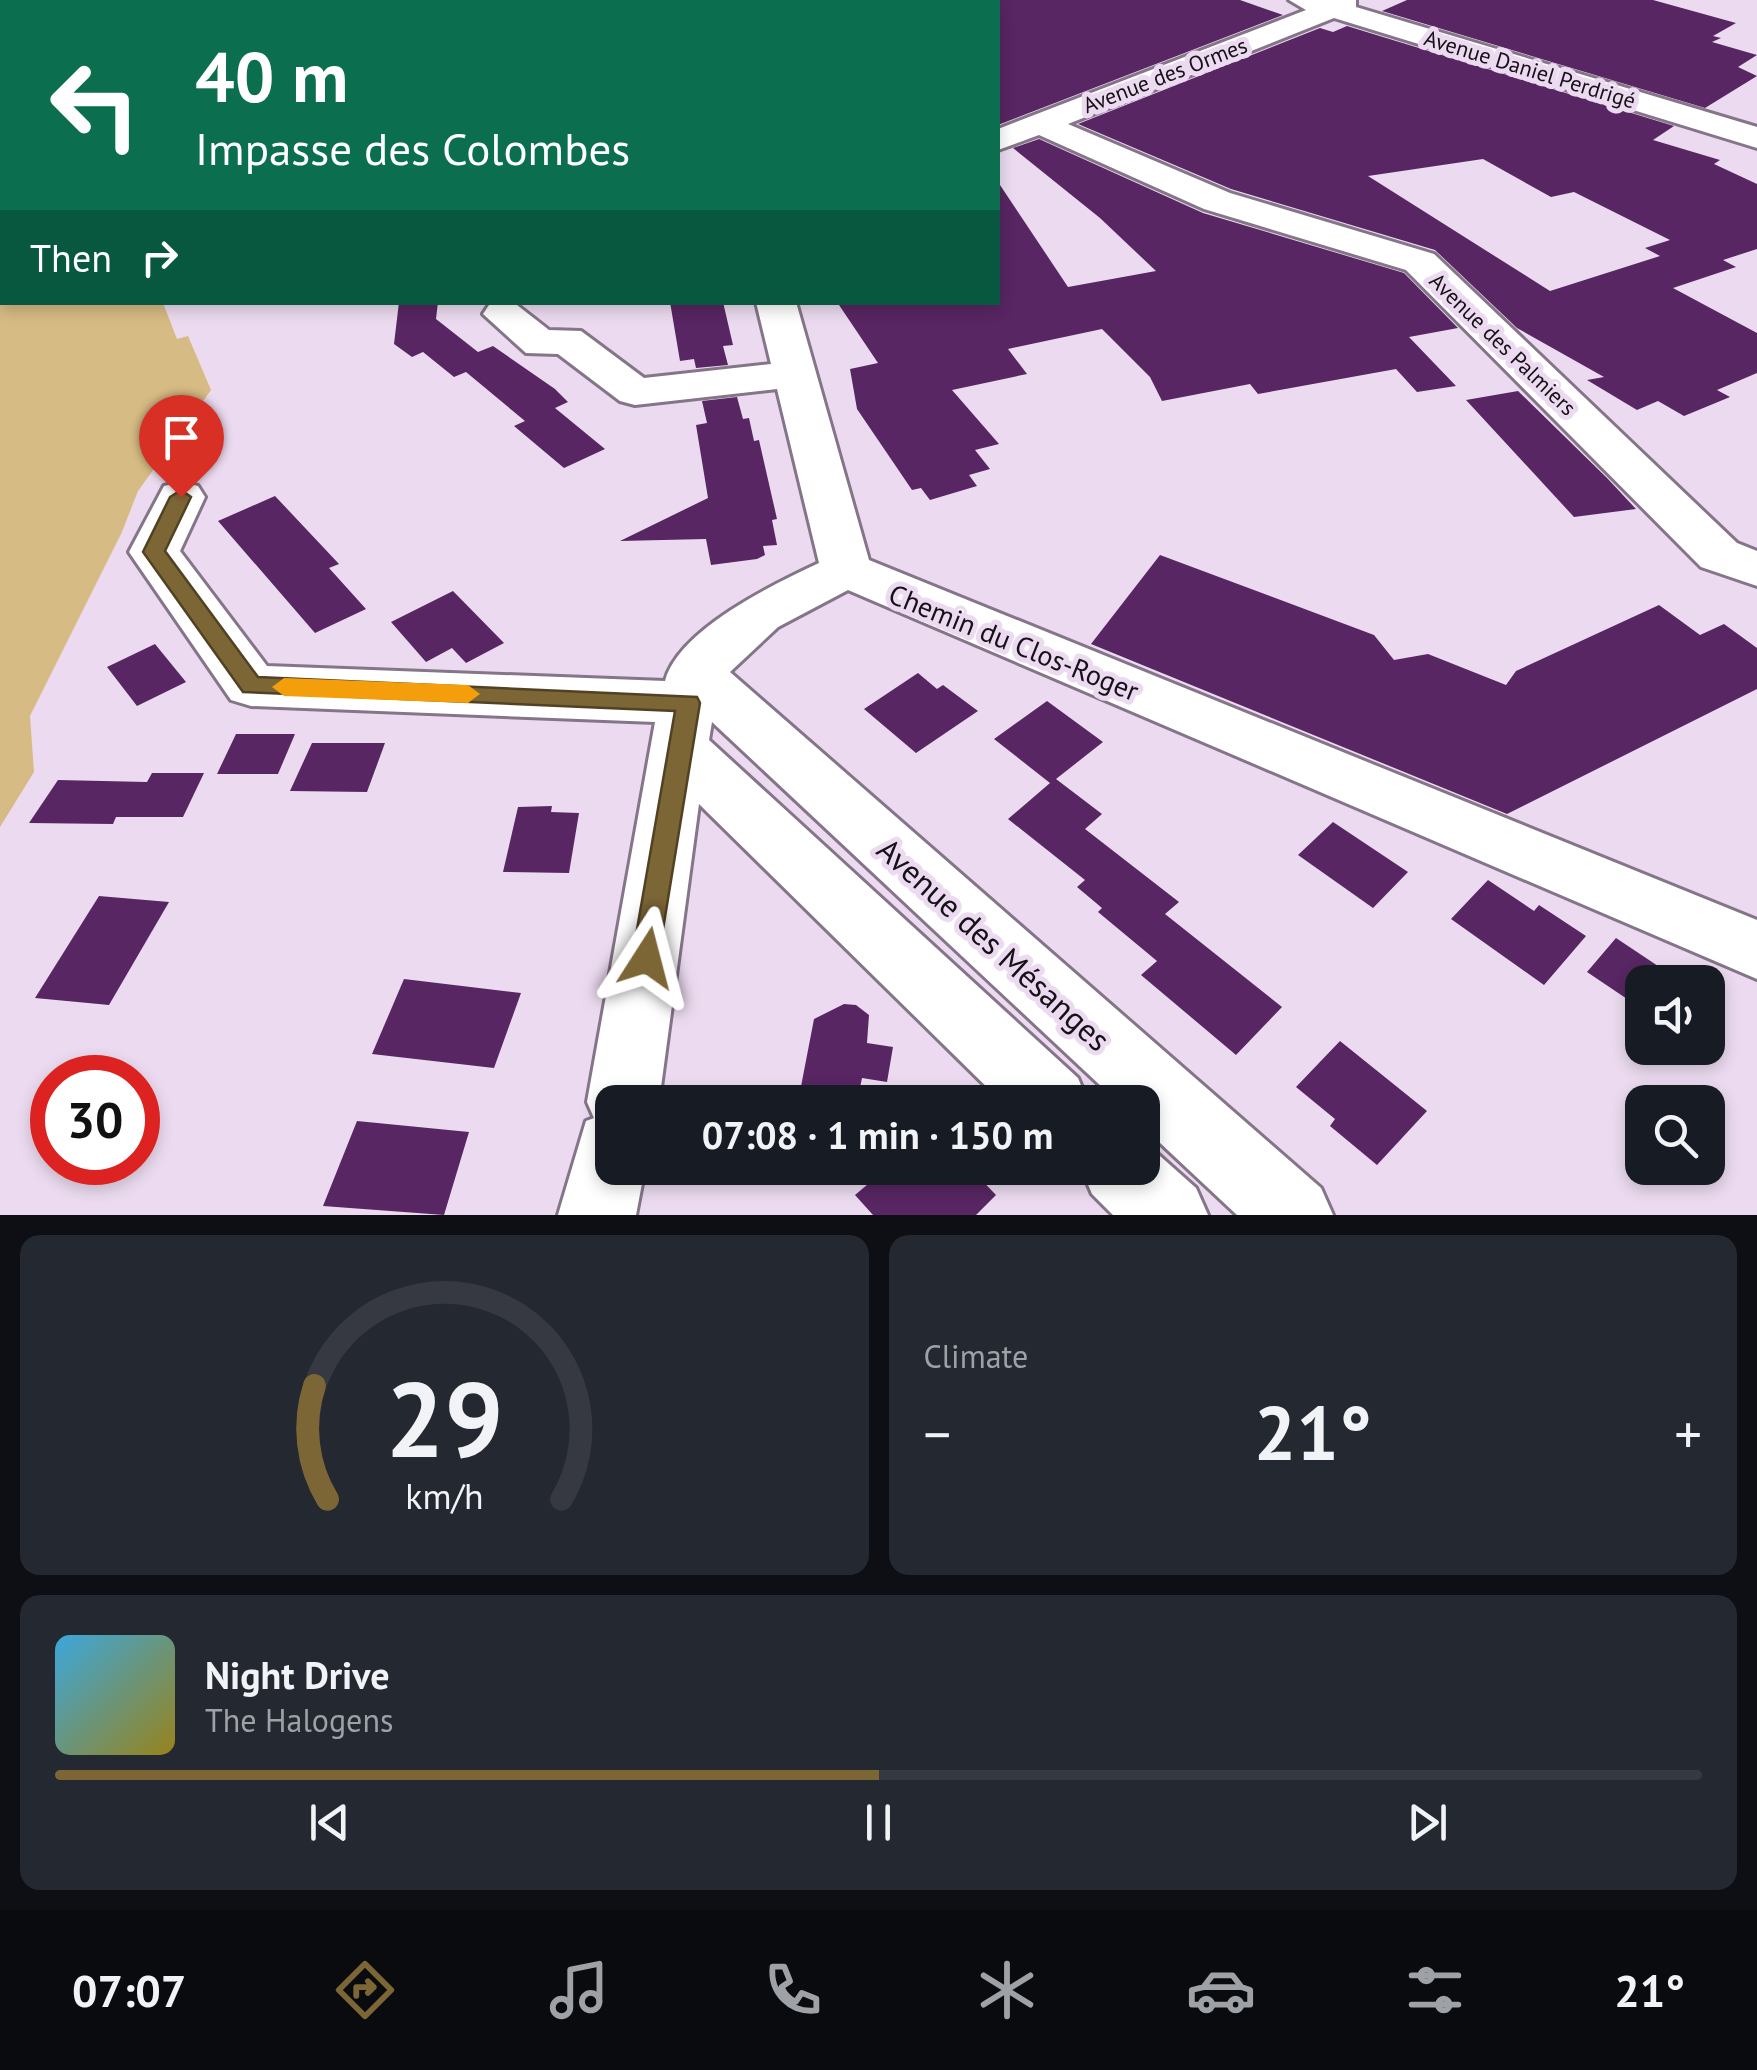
<!DOCTYPE html>
<html lang="en">
<head>
<meta charset="utf-8">
<style>
  body { margin:0; font-family:"PT Sans",sans-serif; background:#242831; color:#f1f3f6; height:100vh; display:flex; flex-direction:column; font-size:38px; white-space:nowrap }
  * { box-sizing:border-box; margin:0 }
  p { font-size:32px; color:#9ea1a6 }
  .icon { flex:none; width:55px; height:55px; fill:none; stroke:currentColor; stroke-width:2; stroke-linecap:round; stroke-linejoin:round }
  .map { position:relative; height:1215px; overflow:hidden }
  .details { display:flex; flex-direction:column; gap:20px; padding:20px; background:#0d0f14; flex:1 }
  .details>* { flex:none }
  .hud { position:absolute; left:0px; top:0px; width:1000px; height:305px; box-shadow:0 5px 15px #0003; background:#0b6e4f; color:#fff; overflow:hidden }
  .controls { position:absolute; left:1625px; top:965px; display:grid; gap:20px }
  .controls a { display:grid; place-items:center; width:100px; height:100px; border-radius:20px; background:#171b24; box-shadow:0 5px 15px #0003; font-size:50px }
  .speed { position:absolute; left:30px; top:1055px; display:flex; gap:20px; font-size:50px; font-weight:700; text-align:center }
  .speed>* { display:grid; place-content:center; width:130px; height:130px; border-radius:50%; background:#171b24; box-shadow:0 5px 15px #0003; line-height:1 }
  .speed .limit { border:15px solid #d22; background:#fff; color:#111 }
  .pin { position:absolute; display:grid; place-items:center; width:85px; height:85px; color:#fff; margin:-102px -42px; border-radius:50% 50% 50% 0; rotate:-45deg; box-shadow:0 0 10px #0007 }
  .pin .icon { rotate:45deg }
  .me { position:absolute; width:110px; margin:-55px; rotate:9deg; stroke-linejoin:round; filter:drop-shadow(0 0 8px #0008) }
  .turn { display:flex; align-items:center; gap:35px; height:210px; padding:0 30px; font-size:45px }
  .turn .icon { width:130px; height:130px; stroke-width:2.5 }
  .turn b { display:block; font-size:70px; line-height:85px }
  .then { display:flex; align-items:center; height:95px; padding:0 30px; background:#0003; gap:20px; font-size:38px }
  .big { font-size:75px; font-weight:600; line-height:1.1 }
  .details .card { flex:1; display:flex; flex-direction:column; justify-content:center; gap:15px; min-width:0; padding:0 35px; border-radius:20px; background:#242831 }
  .details .dial { align-items:center; gap:0 }
  .dial svg { height:260px; overflow:visible; fill:none; stroke:#363941; stroke-width:7; stroke-linecap:round; text-anchor:middle }
  .dial text { fill:#f1f3f6; stroke:none }
  .song { display:flex; align-items:center; gap:30px }
  .cover { width:120px; height:120px; border-radius:15px; background:linear-gradient(135deg,hsl(200 70% 55%),hsl(50 70% 35%)) }
  .played { height:10px; border-radius:5px; background:linear-gradient(90deg,#7d6636 50%,#363941 50%) }
  .keys { display:flex; justify-content:space-around; direction:ltr }
  .heat { display:flex; justify-content:space-between; align-items:center; font-size:55px; direction:ltr }
  .details .tiles { flex:1; display:grid; gap:20px; grid-template-columns:1fr 1fr }
  .card:last-child { grid-column:span 2 }
  .trip { position:absolute; left:595px; top:1085px; width:565px; height:100px; border-radius:20px; background:#171b24; box-shadow:0 5px 15px #0003; font-weight:600; line-height:100px; text-align:center }
  .tab-bar { display:flex; height:160px; justify-content:space-around; align-items:center; background:#090b0e; color:#9ea1a6 }
  .tab-bar .icon { width:70px; height:70px }
  .tab-bar .active { color:#7d6636 }
  .tab-bar b { font-size:45px; color:#f1f3f6 }
  .map>svg:first-child { display:block }
  .green { fill:#d7bb84 }
  .lines { fill:none; stroke-linecap:round; stroke-linejoin:round }
  .stream { fill:#b79039; fill-rule:evenodd }
  .building { fill:#582663; fill-rule:evenodd }
  .minor-casing { stroke:#857588; stroke-width:6 }
  .path { stroke:#8b7f8e; stroke-width:4; stroke-dasharray:6 2.5; stroke-linecap:butt }
  .minor { fill:#fff; fill-rule:evenodd }
  .route { fill:#7d6636; stroke:#514223; stroke-width:2.5 }
  .slow { fill:#f59e0b }
  .labels { text-anchor:middle; dominant-baseline:central; stroke-width:10; stroke-linejoin:round; paint-order:stroke }
  .far-street-label { font-size:22px; fill:#161017; stroke:#ecdbf0 }
  .street-label { font-size:28px; fill:#161017; stroke:#ecdbf0 }
  .near-street-label { font-size:32px; fill:#161017; stroke:#ecdbf0 }
</style>
</head>
<body>
<div class="map">
<svg width="1757" height="1215" viewBox="0 0 1757 1215">
  <rect width="100%" height="100%" fill="#ecdbf0"/>
  <path class="green" d="M0,0l212,2h-210v300l161,1 14,36 11,-3 23,54 -73,101 -16,41 -92,184 4,56 -34,55z"/>
  <g class="lines">
    <g class="stream">
      <rect x="0" y="147" width="2" height="4"/>
      <rect x="0" y="173" width="2" height="5"/>
    </g>
  </g>
  <g class="building">
    <path d="M998,0h242l43,15 -285,110z"/>
    <path d="M1407,0h246l83,23 -23,13 8,2 -9,4 45,13 -19,12 19,9 -52,32 -323,-97z"/>
    <path d="M1347,26l327,100 -21,14 67,20 -6,4 43,20v65l-34,11 13,7 -63,21 84,45v40l-40,17 13,7 -46,19 -26,-15 -21,9 -50,-30 17,-3 -87,-49 -82,-78 -204,-61 -153,-65 242,-96 13,4zM1483,159l68,38 23,-5 96,48 -25,8 15,8 -110,35 -182,-115z"/>
    <path d="M1039,139l164,74 201,60 54,55 -49,9 47,49 -39,6 -21,-23 -138,25 -8,-10 -88,17 -12,-24 -48,-48 -94,20 19,25 -75,16 47,54 -24,6 15,19 -21,6 8,11 -47,14 -9,-12 -9,2 -55,-81 -7,-40 28,-6 -41,-61h161v-120l70,105 88,-16 -56,-53 -87,-70z"/>
    <path d="M399,302h39l-2,17 42,33 15,-6 62,43 13,13 -13,6 50,41 -41,19 -50,-42 11,-5 -59,-49 -12,5 -31,-25 -11,5 -18,-13z"/>
    <path d="M670,302h53l10,43 -10,1 5,19 -32,3 -2,-9 -14,2z"/>
    <path d="M1518,391l89,87 29,31 -62,8 -108,-117z"/>
    <path d="M737,397l6,22 6,-1 5,23 5,-1 18,79 -5,1 5,25 -14,1 2,9 -8,4 -46,6 -5,-26 -86,2 88,-43 -12,-73 11,-2 -5,-22z"/>
    <path d="M275,496l64,68 -10,4 37,41 -51,24 -97,-112z"/>
    <path d="M1160,555l214,80 20,25 34,-6 78,31 10,-14 143,-66 41,30 24,-11 33,24v41l-250,125 -416,-170z"/>
    <path d="M453,591l51,52 -38,20 -14,-15 -26,14 -35,-40z"/>
    <path d="M155,644l31,38 -49,24 -30,-39z"/>
    <path d="M918,673l19,16 6,-4 35,26 -62,42 -52,-44z"/>
    <path d="M1047,701l56,41 -47,37 46,35 -17,15 94,73 -14,12 117,93 -46,48 -95,-80 16,-14 -59,-49 4,-4 -25,-21 8,-7 -77,-61 42,-36 -56,-44z"/>
    <path d="M236,734h59l-17,40h-61z"/>
    <path d="M312,743h73l-18,49 -77,-1z"/>
    <path d="M152,773h52l-21,44h-67l-3,7 -84,-1 29,-43 89,2z"/>
    <path d="M552,806l-1,6 28,1 -10,60 -66,-1 15,-65z"/>
    <path d="M1333,822l75,50 -35,36 -75,-53z"/>
    <path d="M1488,880l46,31 5,-6 47,31 -42,49 -93,-66z"/>
    <path d="M99,896l70,6 -60,103 -74,-7z"/>
    <path d="M1616,938l66,44h-40v27l-55,-37z"/>
    <path d="M404,979l117,14 -27,75 -122,-14z"/>
    <path d="M844,1004l12,1 13,10 -2,28 26,4 -6,35 -25,-4 -5,24h-59l16,-83z"/>
    <path d="M1340,1041l87,70 -50,54 -47,-39 5,-7 -39,-32z"/>
    <path d="M357,1121l112,11 -25,83 -121,-9z"/>
    <path d="M887,1168h83l26,27 -20,20h-103l-18,-20z"/>
  </g>
  <g class="lines">
    <defs>
      <g id="minor">
        <path d="M1289,0h67v7l401,120v21l-423,-130 -266,106 162,69 204,61 303,289 20,8v35l-56,-19 -295,-297 -202,-61 -165,-74 -41,15v-21l308,-119z"/>
        <path d="M501,302l16,3 32,25 32,1 63,47 127,-14 -15,-62h40l73,258 888,360v59l-909,-389 -70,37 -48,45 591,516 12,27h-96l-95,-89v-24h-24l-406,-380 -3,18 369,338 10,24h-86l-303,-298 -40,298h-47v66h33l-9,47h-78l28,-94 8,-3 -7,-16 68,-380 -404,-16 -20,-6 -102,-148 35,-66 17,-4 17,4 7,11 -25,54 87,115 398,15c13,-51 109,-97 154,-118l-42,-174 -142,16 -15,-4 -62,-47 -32,-1 -43,-39 6,-9z"/>
        <path d="M1142,1140l54,48 12,27h-95l-21,-21 -11,-26h61z"/>
      </g>
    </defs>
    <use href="#minor" class="minor-casing"/>
    <path class="path" d="M0,62l2,4"/>
    <use href="#minor" class="minor"/>
  </g>
  <path class="route" d="M181,490l10,7 -26,54 93,126 439,20 3,6 -43,263 -10,4 -10,-4 -5,-8 43,-247 -432,-19 -100,-140 27,-55z"/>
  <path class="slow" d="M284,678l184,7 12,9 -12,9 -184,-7 -12,-9z"/>
  <g class="labels">
    <g class="far-street-label">
      <text transform="translate(1530 69) rotate(17)">Avenue Daniel Perdrigé</text>
      <text transform="translate(1165 75) rotate(-21)">Avenue des Ormes</text>
      <text transform="translate(1503 344) rotate(44)">Avenue des Palmiers</text>
    </g>
    <g class="street-label">
      <text transform="translate(1014 642) rotate(22)">Chemin du Clos-Roger</text>
    </g>
    <g class="near-street-label">
      <text transform="translate(994 944) rotate(42)">Avenue des Mésanges</text>
    </g>
  </g>
</svg>
<div class="controls">
<a><svg class="icon" aria-label="sound" viewBox="0 0 24 24"><path d="M4 9h4l5-4v14l-5-4H4zM17 9q2 3 0 6"/></svg></a>
<a><svg class="icon" aria-label="search" viewBox="0 0 24 24"><circle cx="10" cy="10" r="6"/><path d="M15 15l6 6"/></svg></a>
</div>
<div class="speed"><div class="limit">30</div></div>
<div class="pin" style="left:181px;top:497px;background:#d93025"><svg class="icon" aria-label="arrive" viewBox="0 0 24 24"><path d="M6 21V4h12l-3 4 3 4H6"/></svg></div>
<svg class="me" style="left:647px;top:958px" viewBox="-20 -20 40 40"><path d="M0-17L14 15 0 8-14 15z" fill="#7d6636" stroke="#fff" stroke-width="4"/></svg>
<div class="trip">07:08 · 1 min · 150 m</div>
<div class="hud">
<div class="turn"><svg class="icon" aria-label="left" viewBox="0 0 24 24"><path d="M17 20v-9H6M10 6l-5 5 5 5"/></svg><div><b>40 m</b>Impasse des Colombes</div></div>
<div class="then">Then<svg class="icon" aria-label="right" viewBox="0 0 24 24"><path d="M7 20v-9h11M14 6l5 5-5 5"/></svg></div>
</div>
</div>
<section class="details">
<div class="tiles">
<div class="card dial"><svg viewBox="0 0 100 80">
<path d="M14 69A42 42 0 1 1 86 69"/>
<path d="M14 69A42 42 0 0 1 10 34" stroke="#7d6636"/>
<text x="50" y="56" font-size="32" font-weight="700">29</text>
<text x="50" y="72" font-size="11">km/h</text>
</svg></div>
<div class="card"><p>Climate</p>
<div class="heat"><a>−</a><b class="big">21°</b><a>+</a></div>
</div>
<div class="card">
<div class="song"><i class="cover"></i><div><b>Night Drive</b><p>The Halogens</p></div></div>
<div class="played"></div>
<div class="keys"><svg class="icon" aria-label="previous" viewBox="0 0 24 24"><path d="M18 5L8 12l10 7zM5 5v14"/></svg><svg class="icon" aria-label="pause" viewBox="0 0 24 24"><path d="M8 5v14M16 5v14"/></svg><svg class="icon" aria-label="next" viewBox="0 0 24 24"><path d="M6 5l10 7-10 7zM19 5v14"/></svg></div>
</div>
</div>
</section>
<nav class="tab-bar">
<b>07:07</b>
<svg class="icon active" aria-label="directions" viewBox="0 0 24 24"><path d="M12 3l9 9-9 9-9-9zM9 14v-3h6M13 9l2 2-2 2"/></svg>
<svg class="icon" aria-label="music" viewBox="0 0 24 24"><path d="M9 18V5l10-2v13"/><circle cx="6" cy="18" r="3"/><circle cx="16" cy="16" r="3"/></svg>
<svg class="icon" aria-label="phone" viewBox="0 0 24 24"><path d="M5 4h4l2 5-3 2q2 4 5 5l2-3 5 2v4C11 20 4 13 5 4z"/></svg>
<svg class="icon" aria-label="climate" viewBox="0 0 24 24"><path d="M12 3v18M4 7l16 10M4 17L20 7"/></svg>
<svg class="icon" aria-label="car" viewBox="0 0 24 24"><path d="M5 17H2v-5l4-1 3-4h7l3 4 3 1v5h-3M9 17h6M6 11h13"/><circle cx="7" cy="17" r="2"/><circle cx="17" cy="17" r="2"/></svg>
<svg class="icon" aria-label="filters" viewBox="0 0 24 24"><path d="M4 7h16M4 17h16"/><circle cx="9" cy="7" r="2"/><circle cx="15" cy="17" r="2"/></svg>
<b>21°</b>
</nav>
</body>
</html>
